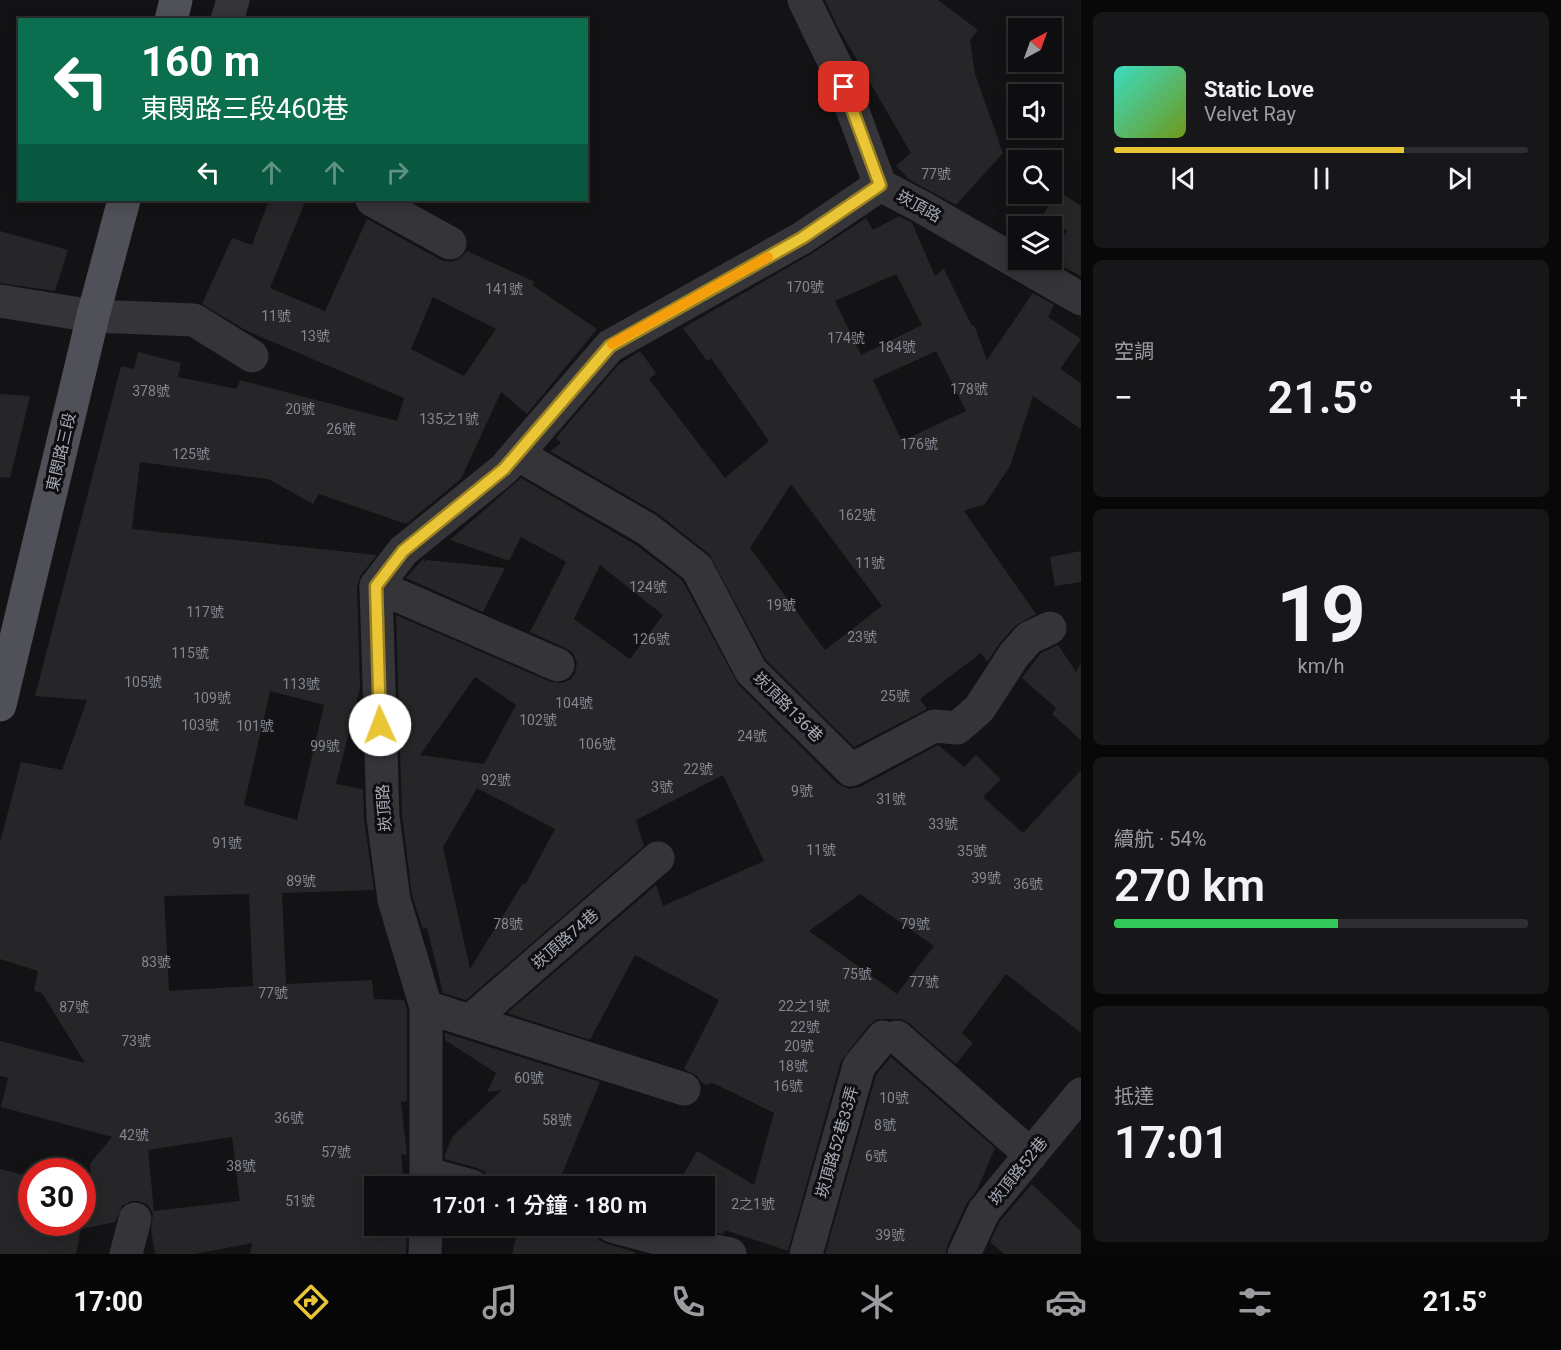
<!DOCTYPE html>
<html lang="zh-TW">
<head>
<meta charset="utf-8">
<style>
  body { margin:0; font-family:Roboto,"Noto Sans TC",sans-serif; background:#171719; color:#f1f3f6; height:100vh; display:flex; flex-direction:column; font-size:22px; white-space:nowrap }
  * { box-sizing:border-box; margin:0 }
  p { font-size:20px; color:#9b9c9f }
  .icon { flex:none; width:33px; height:33px; fill:none; stroke:currentColor; stroke-width:2; stroke-linecap:round; stroke-linejoin:round }
  .map { position:relative; flex:1; overflow:hidden }
  .drawer { display:flex; flex-direction:column; gap:12px; padding:12px; background:#080809; width:480px }
  .drawer>* { flex:none }
  .banner { position:absolute; left:18px; top:18px; width:570px; height:183px; border-radius:0px; box-shadow:0 3px 15px #0003,0 0 0 2px #2e2e30; background:#0b6e4f; color:#fff; overflow:hidden }
  .needle { width:39px; rotate:41deg }
  .fabs { position:absolute; left:1008px; top:18px; display:grid; gap:12px }
  .fabs a { display:grid; place-items:center; width:54px; height:54px; border-radius:0px; background:#0e0e10; box-shadow:0 3px 15px #0003,0 0 0 2px #2e2e30; font-size:30px }
  .speed { position:absolute; left:18px; top:1158px; display:flex; gap:12px; font-size:30px; font-weight:700; text-align:center }
  .speed>* { display:grid; place-content:center; width:78px; height:78px; border-radius:50%; background:#0e0e10; box-shadow:0 3px 15px #0003,0 0 0 2px #2e2e30; line-height:1 }
  .speed .limit { border:9px solid #d22; background:#fff; color:#111 }
  .pin { position:absolute; display:grid; place-items:center; width:51px; height:51px; color:#fff; margin:-26px; border-radius:12px; box-shadow:0 3px 9px #0006 }
  .me { position:absolute; width:66px; margin:-33px; rotate:358deg; stroke-linejoin:round; filter:drop-shadow(0 0 4px #0008) }
  .turn { display:flex; align-items:center; gap:21px; height:126px; padding:0 24px; font-size:27px }
  .turn .icon { width:78px; height:78px; stroke-width:2.5 }
  .turn b { display:block; font-size:42px; line-height:51px }
  .lanes { display:flex; align-items:center; height:57px; padding:0 24px; background:#0003; justify-content:center; gap:30px; direction:ltr }
  .lanes .off { opacity:.35 }
  .big { font-size:45px; font-weight:600; line-height:1.1 }
  .drawer .card { flex:1; display:flex; flex-direction:column; justify-content:center; gap:9px; min-width:0; padding:0 21px; border-radius:9px; background:#171719 }
  .drawer .dial { align-items:center; gap:0 }
  .dial b { font-size:78px; line-height:1 }
  .song { display:flex; align-items:center; gap:18px }
  .cover { width:72px; height:72px; border-radius:9px; background:linear-gradient(135deg,hsl(170 70% 55%),hsl(80 70% 35%)) }
  .played { height:6px; border-radius:3px; background:linear-gradient(90deg,#eac536 70%,#2e2e30 70%) }
  .keys { display:flex; justify-content:space-around; direction:ltr }
  .heat { display:flex; justify-content:space-between; align-items:center; font-size:33px; direction:ltr }
  .charge { height:9px; border-radius:4px; background:linear-gradient(90deg,#34c759 54%,#2e2e30 0) }
  .trip { position:absolute; left:364px; top:1176px; width:351px; height:60px; border-radius:0px; background:#0e0e10; box-shadow:0 3px 15px #0003,0 0 0 2px #2e2e30; font-weight:600; line-height:60px; text-align:center }
  .tab-bar { display:flex; height:96px; justify-content:space-around; align-items:center; background:#060606; color:#9b9c9f }
  .tab-bar .icon { width:42px; height:42px }
  .tab-bar .active { color:#eac536 }
  .tab-bar b { font-size:27px; color:#f1f3f6 }
  main { display:flex; flex:1; min-height:0 }
  .map>svg:first-child { display:block }
  .building { fill:#262629; fill-rule:evenodd }
  .lines { fill:none; stroke-linecap:round; stroke-linejoin:round }
  .minor { stroke:#343439; stroke-width:33 }
  .major { stroke:#505158; stroke-width:33 }
  .route-casing { stroke:#988023; stroke-width:15 }
  .route { stroke:#eac536; stroke-width:10 }
  .slow { stroke:#f59e0b; stroke-width:10 }
  .labels { text-anchor:middle; dominant-baseline:central; stroke-width:6; stroke-linejoin:round; paint-order:stroke }
  .number-label { font-size:14px; fill:#848791 }
  .street-label { font-size:16px; fill:#a5a8b5; stroke:#0e0e10 }
</style>
</head>
<body>
<main>
<div class="map">
<svg width="1081" height="1254" viewBox="0 0 1081 1254">
  <rect width="100%" height="100%" fill="#131315"/>
  <g class="building">
    <path d="M825,0h113l40,30 -8,10 5,34 28,79 -47,52 -46,-25 -14,-14 15,-13 -75,-129z"/>
    <path d="M1057,190l24,16v70l-31,-16 17,-30 -26,-11z"/>
    <path d="M269,200h37l-36,88 55,23 42,-92 74,41 10,2 8,-3 8,-8 68,31 -3,3 65,44 -70,85 -26,-22 -40,87 -55,45 -87,-30 -6,10 -45,-25 -128,-17 -8,67 245,26 -16,20 -4,11 3,102 -24,96 27,5 1,30 10,71 -92,3 4,91 86,-4 2,19 30,1 3,10v91l-6,1 6,53 -6,-1 3,32h-29v40h32l-1,28h-156l2,-11 -57,11h-40l-4,-24 2,-17 -5,-8 -9,-4h-8l-9,5 -7,16 -33,7v-39l10,2 -2,-28 22,-27 -111,-30 7,-29 -8,-2v-35l85,22 -43,-70 -8,-2 4,-20 -38,-12v-116l21,-81 41,8 25,-70 -52,-4 86,-330 13,3 4,-17 43,11 -3,14 59,12 3,-9 157,41 7,-23 -157,-67 -45,-27 30,-66 20,7zM433,297l63,32 -32,47 -53,-27zM270,691l54,14 -27,115 -53,-15zM249,894l4,92 -84,5 -5,-95zM232,1137l8,64 -86,10 -6,-61z"/>
    <path d="M899,216l13,7 23,53 9,-7 28,57 2,-1 13,35 46,-67 21,12 -6,12 33,22 -21,30 21,14v46l-48,-33 -23,70 -25,38 -21,7 72,103 -21,12 -15,17 -13,19 -6,-9 -61,46 7,10 -73,38 -88,-87 -57,-106 -52,-41 -107,-62 11,-8 -5,-5 62,-73 22,-14 16,22 -7,6 76,99 44,-37 -58,-83 -4,3 -24,-33 128,-74 55,-36 7,12zM896,274l26,51 -61,30 -26,-54zM936,351l30,60 -64,30 -29,-61zM791,484l91,122 -57,44 -75,-102z"/>
    <path d="M0,231l68,19 -13,41 -55,-8z"/>
    <path d="M0,394l30,2 -20,82 -10,-1z"/>
    <path d="M521,478l115,67 46,35 56,104 100,100 11,5 11,-2 78,-42 26,22 12,-12 25,24 -18,18 40,36 58,-63v263l-75,-59 -44,59 11,10 -17,21 -47,-41 -8,-4h-24l-8,6 -28,36 -53,190 -63,-21 -1,4 -42,-8h23v-40h-28l20,-35 57,34 20,-72 -61,-30 -7,2 -5,-3 -4,-6 -13,-7 35,-69 -84,-45 -45,85 -83,-27 149,-128 7,21 101,-45 -41,-86 -87,45 8,26 -178,154 -23,-7 -16,-65 -4,1 -11,-33 -10,-81 -6,-200 155,67 10,1 9,-3 5,-7 2,-10 -4,-10 -8,-5 -35,-16 36,-70 -45,-25 -12,24 -59,-21zM600,565l63,50 -33,44 -56,-40zM475,677l41,28 -32,59 -64,-9zM477,788l78,41 -30,56 -2,-2 -53,86 -27,-122zM860,894l74,52 -37,48 -88,-63z"/>
    <path d="M1081,551v31l-26,4 -5,-29z"/>
    <path d="M423,559l2,1 -2,3 4,-3 78,8 -22,44 -77,-34z"/>
    <path d="M1058,645l18,27 5,-9v77l-29,-26 4,-6 -34,-30 19,-25z"/>
    <path d="M445,1033l155,49 -43,104h-39l-30,-8 -3,-6 -8,-4 -32,-9v-5l8,-18 49,-46 -15,2 9,-19 -51,-33z"/>
    <path d="M891,1057l104,91 -18,42 -10,13 -20,43 -1,8h-121l51,-179z"/>
    <path d="M0,1169l32,8v45h50l-6,32h-76z"/>
    <path d="M1032,1184l49,47v23h-77l-14,-12 10,-21z"/>
    <path d="M519,1226h75v5l5,9 8,4 28,8v2h-123z"/>
  </g>
  <g class="lines">
    <g class="minor">
      <path d="M804,0l33,68 43,117"/>
      <path d="M227,20l6,-20"/>
      <path d="M372,200l78,43"/>
      <path d="M0,301l93,15 101,4 58,36"/>
      <path d="M517,454l130,75 50,39 54,103 100,99 83,-44 23,2 22,-19 35,-54 15,-17 21,-10"/>
      <path d="M376,586l182,79"/>
      <path d="M426,1007l258,82"/>
      <path d="M471,1020l187,-162"/>
      <path d="M897,1037l134,118"/>
      <path d="M427,1174l45,12"/>
      <path d="M426,1186v-179l-32,-107 -11,-83 -7,-231 27,-35 101,-82 106,-123 192,-108 78,-53 40,21 161,93"/>
      <path d="M612,1226l67,18 51,10"/>
      <path d="M126,1254l9,-35"/>
      <path d="M425,1254l1,-28"/>
      <path d="M806,1254l53,-188 24,-29"/>
      <path d="M964,1254l20,-43 97,-117"/>
    </g>
    <g class="major">
      <path d="M171,20l5,-20"/>
      <path d="M0,705l93,-389 31,-116"/>
    </g>
  </g>
  <g class="lines">
    <defs>
      <path id="route" d="M380,725l-4,-139 27,-35 101,-82 106,-123 192,-108 78,-53 -36,-98"/>
    </defs>
    <use href="#route" class="route-casing"/>
    <use href="#route" class="route"/>
    <path class="slow" d="M612,344l156,-87"/>
  </g>
  <g class="labels">
    <g class="number-label">
      <text x="936" y="174">77號</text>
      <text x="805" y="287">170號</text>
      <text x="504" y="289">141號</text>
      <text x="276" y="316">11號</text>
      <text x="315" y="336">13號</text>
      <text x="846" y="338">174號</text>
      <text x="897" y="347">184號</text>
      <text x="969" y="389">178號</text>
      <text x="151" y="391">378號</text>
      <text x="300" y="409">20號</text>
      <text x="449" y="419">135之1號</text>
      <text x="341" y="429">26號</text>
      <text x="919" y="444">176號</text>
      <text x="191" y="454">125號</text>
      <text x="857" y="515">162號</text>
      <text x="870" y="563">11號</text>
      <text x="648" y="587">124號</text>
      <text x="781" y="605">19號</text>
      <text x="205" y="612">117號</text>
      <text x="862" y="637">23號</text>
      <text x="651" y="639">126號</text>
      <text x="190" y="653">115號</text>
      <text x="143" y="682">105號</text>
      <text x="301" y="684">113號</text>
      <text x="895" y="696">25號</text>
      <text x="212" y="698">109號</text>
      <text x="574" y="703">104號</text>
      <text x="538" y="720">102號</text>
      <text x="200" y="725">103號</text>
      <text x="255" y="726">101號</text>
      <text x="752" y="736">24號</text>
      <text x="597" y="744">106號</text>
      <text x="325" y="746">99號</text>
      <text x="698" y="769">22號</text>
      <text x="496" y="780">92號</text>
      <text x="662" y="787">3號</text>
      <text x="802" y="791">9號</text>
      <text x="891" y="799">31號</text>
      <text x="943" y="824">33號</text>
      <text x="227" y="843">91號</text>
      <text x="821" y="850">11號</text>
      <text x="972" y="851">35號</text>
      <text x="986" y="878">39號</text>
      <text x="301" y="881">89號</text>
      <text x="1028" y="884">36號</text>
      <text x="508" y="924">78號</text>
      <text x="915" y="924">79號</text>
      <text x="156" y="962">83號</text>
      <text x="857" y="974">75號</text>
      <text x="924" y="982">77號</text>
      <text x="273" y="993">77號</text>
      <text x="804" y="1006">22之1號</text>
      <text x="74" y="1007">87號</text>
      <text x="805" y="1027">22號</text>
      <text x="136" y="1041">73號</text>
      <text x="799" y="1046">20號</text>
      <text x="793" y="1066">18號</text>
      <text x="529" y="1078">60號</text>
      <text x="788" y="1086">16號</text>
      <text x="894" y="1098">10號</text>
      <text x="289" y="1118">36號</text>
      <text x="557" y="1120">58號</text>
      <text x="885" y="1125">8號</text>
      <text x="134" y="1135">42號</text>
      <text x="336" y="1152">57號</text>
      <text x="876" y="1156">6號</text>
      <text x="241" y="1166">38號</text>
      <text x="300" y="1201">51號</text>
      <text x="753" y="1204">2之1號</text>
      <text x="890" y="1235">39號</text>
    </g>
    <g class="street-label">
      <text transform="translate(919 206) rotate(29)">崁頂路</text>
      <text transform="translate(61 452) rotate(-77)">東閔路三段</text>
      <text transform="translate(788 707) rotate(45)">崁頂路136巷</text>
      <text transform="translate(384 808) rotate(-94)">崁頂路</text>
      <text transform="translate(565 939) rotate(-41)">崁頂路74巷</text>
      <text transform="translate(837 1142) rotate(-74)">崁頂路52巷33弄</text>
      <text transform="translate(1018 1171) rotate(-51)">崁頂路52巷</text>
    </g>
  </g>
</svg>
<div class="fabs">
<a><svg class="needle" viewBox="-14 -14 28 28"><path d="M0-13l5 13h-10z" fill="#e53935"/><path d="M0 13l5-13h-10z" fill="#9b9c9f"/></svg></a>
<a><svg class="icon" aria-label="sound" viewBox="0 0 24 24"><path d="M4 9h4l5-4v14l-5-4H4zM17 9q2 3 0 6"/></svg></a>
<a><svg class="icon" aria-label="search" viewBox="0 0 24 24"><circle cx="10" cy="10" r="6"/><path d="M15 15l6 6"/></svg></a>
<a><svg class="icon" aria-label="layers" viewBox="0 0 24 24"><path d="M12 4l9 5-9 5-9-5zM3 14l9 5 9-5"/></svg></a>
</div>
<div class="speed"><div class="limit">30</div></div>
<div class="pin" style="left:844px;top:87px;background:#d93025"><svg class="icon" aria-label="arrive" viewBox="0 0 24 24"><path d="M6 21V4h12l-3 4 3 4H6"/></svg></div>
<svg class="me" style="left:380px;top:725px" viewBox="-20 -20 40 40"><circle r="19" fill="#fff"/><path d="M0-13L10 11 0 6-10 11z" fill="#eac536"/></svg>
<div class="trip">17:01 · 1 分鐘 · 180 m</div>
<div class="banner">
<div class="turn"><svg class="icon" aria-label="left" viewBox="0 0 24 24"><path d="M17 20v-9H6M10 6l-5 5 5 5"/></svg><div><b>160 m</b>東閔路三段460巷</div></div>
<div class="lanes"><svg class="icon" aria-label="left" viewBox="0 0 24 24"><path d="M17 20v-9H6M10 6l-5 5 5 5"/></svg><svg class="icon off" aria-label="ahead" viewBox="0 0 24 24"><path d="M12 20V5M6 11l6-6 6 6"/></svg><svg class="icon off" aria-label="ahead" viewBox="0 0 24 24"><path d="M12 20V5M6 11l6-6 6 6"/></svg><svg class="icon off" aria-label="right" viewBox="0 0 24 24"><path d="M7 20v-9h11M14 6l5 5-5 5"/></svg></div>
</div>
</div>
<section class="drawer">
<div class="card">
<div class="song"><i class="cover"></i><div><b>Static Love</b><p>Velvet Ray</p></div></div>
<div class="played"></div>
<div class="keys"><svg class="icon" aria-label="previous" viewBox="0 0 24 24"><path d="M18 5L8 12l10 7zM5 5v14"/></svg><svg class="icon" aria-label="pause" viewBox="0 0 24 24"><path d="M8 5v14M16 5v14"/></svg><svg class="icon" aria-label="next" viewBox="0 0 24 24"><path d="M6 5l10 7-10 7zM19 5v14"/></svg></div>
</div>
<div class="card"><p>空調</p>
<div class="heat"><a>−</a><b class="big">21.5°</b><a>+</a></div>
</div>
<div class="card dial"><b>19</b><p>km/h</p></div>
<div class="card"><p>續航 · 54%</p><b class="big">270 km</b><div class="charge"></div></div>
<div class="card"><p>抵達</p><b class="big">17:01</b></div>
</section>
</main>
<nav class="tab-bar">
<b>17:00</b>
<svg class="icon active" aria-label="directions" viewBox="0 0 24 24"><path d="M12 3l9 9-9 9-9-9zM9 14v-3h6M13 9l2 2-2 2"/></svg>
<svg class="icon" aria-label="music" viewBox="0 0 24 24"><path d="M9 18V5l10-2v13"/><circle cx="6" cy="18" r="3"/><circle cx="16" cy="16" r="3"/></svg>
<svg class="icon" aria-label="phone" viewBox="0 0 24 24"><path d="M5 4h4l2 5-3 2q2 4 5 5l2-3 5 2v4C11 20 4 13 5 4z"/></svg>
<svg class="icon" aria-label="climate" viewBox="0 0 24 24"><path d="M12 3v18M4 7l16 10M4 17L20 7"/></svg>
<svg class="icon" aria-label="car" viewBox="0 0 24 24"><path d="M5 17H2v-5l4-1 3-4h7l3 4 3 1v5h-3M9 17h6M6 11h13"/><circle cx="7" cy="17" r="2"/><circle cx="17" cy="17" r="2"/></svg>
<svg class="icon" aria-label="filters" viewBox="0 0 24 24"><path d="M4 7h16M4 17h16"/><circle cx="9" cy="7" r="2"/><circle cx="15" cy="17" r="2"/></svg>
<b>21.5°</b>
</nav>
</body>
</html>
